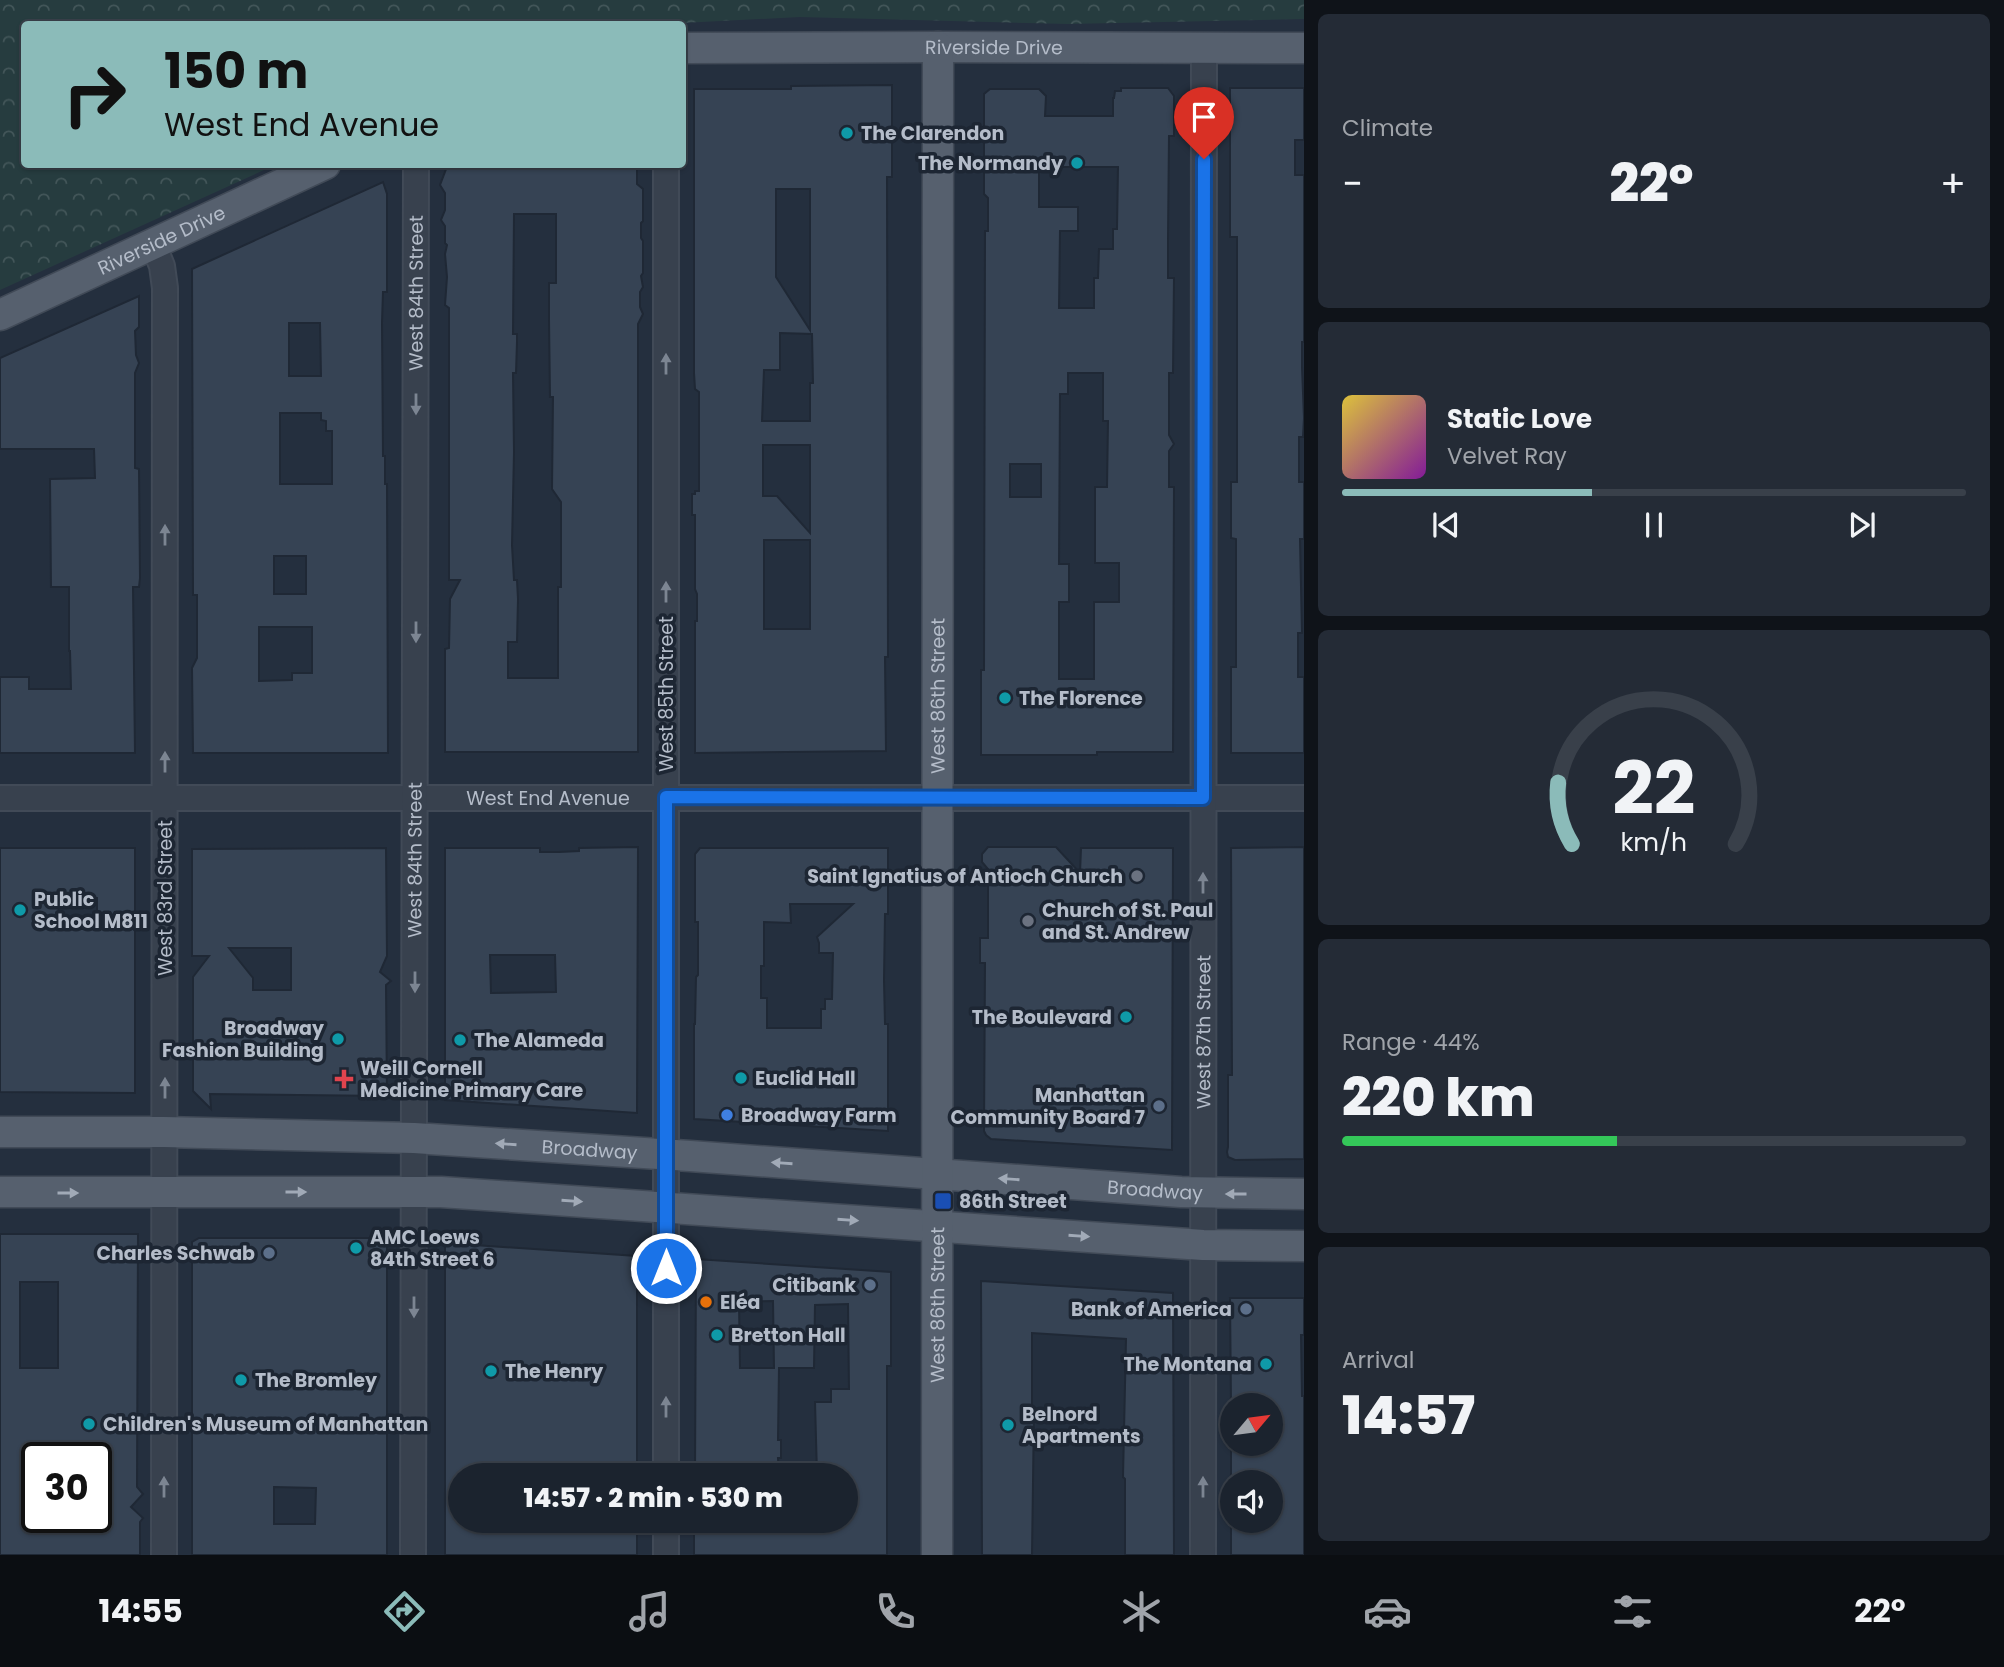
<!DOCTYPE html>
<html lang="en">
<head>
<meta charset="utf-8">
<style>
  body { margin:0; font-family:Poppins,sans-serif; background:#242b36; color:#f1f3f6; height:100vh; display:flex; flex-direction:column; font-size:26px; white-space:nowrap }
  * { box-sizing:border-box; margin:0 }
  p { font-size:23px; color:#a0a4aa }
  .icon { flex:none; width:38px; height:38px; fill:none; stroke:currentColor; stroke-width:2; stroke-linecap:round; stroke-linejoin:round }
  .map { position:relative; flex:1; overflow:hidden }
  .drawer { display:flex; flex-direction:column; gap:14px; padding:14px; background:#0f1319; width:700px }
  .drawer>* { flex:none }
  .banner { position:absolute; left:21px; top:21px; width:665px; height:147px; border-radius:7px; box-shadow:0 2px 5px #0004,0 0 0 2px #39404a; background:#8bbbb9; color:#111; overflow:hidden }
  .needle { width:46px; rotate:61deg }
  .fabs { position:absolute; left:1220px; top:1393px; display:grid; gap:14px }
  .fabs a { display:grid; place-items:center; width:63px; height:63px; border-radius:50%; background:#1b232e; box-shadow:0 2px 5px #0004,0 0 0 2px #39404a; font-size:35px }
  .speed { position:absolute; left:21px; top:1442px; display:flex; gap:14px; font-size:35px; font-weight:700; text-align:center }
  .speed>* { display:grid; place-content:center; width:91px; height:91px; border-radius:50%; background:#1b232e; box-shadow:0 2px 5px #0004,0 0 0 2px #39404a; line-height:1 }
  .speed .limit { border:4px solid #111; border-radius:10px; background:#fff; color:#111 }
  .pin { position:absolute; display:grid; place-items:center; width:60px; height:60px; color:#fff; margin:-72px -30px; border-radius:50% 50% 50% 0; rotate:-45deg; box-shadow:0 0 7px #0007 }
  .pin .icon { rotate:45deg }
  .me { position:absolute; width:77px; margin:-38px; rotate:0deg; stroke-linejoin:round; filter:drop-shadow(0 0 5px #0008) }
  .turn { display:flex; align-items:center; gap:24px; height:147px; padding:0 28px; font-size:32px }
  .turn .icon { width:91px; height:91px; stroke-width:2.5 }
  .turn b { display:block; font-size:49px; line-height:60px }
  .big { font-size:52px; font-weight:800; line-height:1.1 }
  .drawer .tile { flex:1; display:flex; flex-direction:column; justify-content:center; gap:10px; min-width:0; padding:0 24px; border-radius:10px; background:#242b36 }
  .drawer .dial { align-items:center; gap:0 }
  .dial svg { height:182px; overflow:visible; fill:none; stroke:#39404a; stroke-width:7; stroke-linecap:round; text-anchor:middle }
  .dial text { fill:#f1f3f6; stroke:none }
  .song { display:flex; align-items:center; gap:21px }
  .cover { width:84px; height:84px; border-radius:10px; background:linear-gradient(135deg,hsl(50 70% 55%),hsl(290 70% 35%)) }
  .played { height:7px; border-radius:4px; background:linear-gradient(90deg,#8bbbb9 40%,#39404a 40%) }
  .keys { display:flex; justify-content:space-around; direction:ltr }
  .heat { display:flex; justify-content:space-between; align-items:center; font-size:38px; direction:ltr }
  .charge { height:10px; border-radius:5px; background:linear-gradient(90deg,#34c759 44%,#39404a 0) }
  .trip { position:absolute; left:448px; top:1463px; width:410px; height:70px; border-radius:35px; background:#1b232e; box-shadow:0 2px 5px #0004,0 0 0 2px #39404a; font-weight:800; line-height:70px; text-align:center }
  .menu { display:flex; height:112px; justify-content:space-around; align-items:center; background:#0b0e12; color:#a0a4aa }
  .menu .icon { width:49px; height:49px }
  .menu .current { color:#8bbbb9 }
  .menu b { font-size:32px; color:#f1f3f6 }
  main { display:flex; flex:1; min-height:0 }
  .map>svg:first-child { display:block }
  .park { fill:url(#park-crowns) }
  .building { fill:#364354; stroke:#1f2835; stroke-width:2; fill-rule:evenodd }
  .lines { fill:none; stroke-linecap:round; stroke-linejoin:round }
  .minor-casing { stroke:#414a57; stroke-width:28 }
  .major-casing { stroke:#414a57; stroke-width:33 }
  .minor { stroke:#38414e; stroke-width:24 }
  .major { stroke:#56606e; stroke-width:30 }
  .oneway { fill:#7c8592 }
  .oneway2 { fill:#a1aab7 }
  .route-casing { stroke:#114b97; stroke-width:18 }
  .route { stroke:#1a73e8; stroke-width:12 }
  .culture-dot { fill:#0f9aa8; stroke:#1d2633; stroke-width:2.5 }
  .worship-dot { fill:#6b7280; stroke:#1d2633; stroke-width:2.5 }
  .health-dot { fill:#e0444e; stroke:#1d2633; stroke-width:2.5 }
  .service-dot { fill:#5c6f8a; stroke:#1d2633; stroke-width:2.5 }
  .shop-dot { fill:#3f7fe0; stroke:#1d2633; stroke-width:2.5 }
  .transit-dot { fill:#1a4fb4; stroke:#1d2633; stroke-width:2.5 }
  .food-dot { fill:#e8710a; stroke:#1d2633; stroke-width:2.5 }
  .labels { text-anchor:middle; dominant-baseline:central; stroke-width:7; stroke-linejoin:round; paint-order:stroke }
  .street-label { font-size:19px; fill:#b4bcc9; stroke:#1d2633 }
  .poi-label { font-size:19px; font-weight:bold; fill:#b4bcc9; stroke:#1d2633; text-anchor:start }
</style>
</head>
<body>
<main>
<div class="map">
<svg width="1304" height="1555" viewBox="0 0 1304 1555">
  <defs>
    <pattern id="park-crowns" width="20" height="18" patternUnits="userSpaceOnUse" patternTransform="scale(1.75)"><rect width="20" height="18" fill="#263c3f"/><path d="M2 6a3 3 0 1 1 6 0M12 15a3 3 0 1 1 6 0" fill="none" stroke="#435659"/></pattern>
  </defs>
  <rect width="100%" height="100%" fill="#242f3e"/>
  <path class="park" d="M0,0h1304v19l-236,5 -268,-7 -138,7h-638v140l251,1 -275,125z"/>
  <g class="building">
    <path d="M892,85v92h-5l1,480h-3l1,94 -191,2v-132h2v-27l-2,-5v-74h-3v-21h3v-3h4v-99l-4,-3 -1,-16v-284h97v-3zM776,189h34v141l-34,-53zM780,333l32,1 1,49h-3v38h-48l2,-51h16zM763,445h47v88l-33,-37h-14zM764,540h46v89h-46z"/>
    <path d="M1121,88h47l6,8v40h-5l-1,104v38h6l-1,95h-4v62l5,9 -5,7v36h5l-1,265h-76v3h-116v-85h3l1,-439h3v-33l-4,-4v-100l6,-5h49l7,7 -1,20h68v-18h1l1,-7h6zM1039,167h79l-1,62h-4v20h-14l-1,29h-4v30h-35l1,-77h18v-24h-39zM1068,373h35v48h5l-1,66h-12v76h24v39h-25v77h-35v-77h10v-38h-10l1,-170h8zM1010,464h31v33h-31z"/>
    <path d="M1230,88h74v52h-9v35h9v167h-2v25l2,51 -1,19h-4v45h5v57h-4l2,94h-4v44h6v76h-73v-86h5v-128l-5,-1v-56h6v-245h-7z"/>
    <path d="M448,164h189v20l6,5v32l-2,2v15l2,3v32l-2,3 2,11 -3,5v15l3,7 -5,10v428h-193v-103l4,-1 1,-49 10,-19h-11v-272l-4,-3 2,-28 -2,-23 2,-9 -2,-2v-17l-4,-6 4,-10v-17l-5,-8zM514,214h42v69h-7v37l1,77h3l-1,92 9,13v85h-3v91h-50v-36h9l1,-43 -1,-19h-3l-2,-35 2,-93 -1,-79h3l1,-31v-8h-4z"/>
    <path d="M383,182l4,12v98h-4l-1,31 1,133h2v28h2l1,269h-195l-1,-85 5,-10v-63h-4l-1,-326zM289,323h31l1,53h-32zM280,413h41v7l5,1v10h6v53h-52zM274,556h32v38h-32zM259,627h53v46h-20v7l-33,1z"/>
    <path d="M139,296v31l-4,4 1,24 3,8 -4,10v95l4,1 1,109 -1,9h-6l2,166h-135v-76h29v12h42l-1,-38h-1v-64h-18l-1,-108 45,-1 -1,-29h-94v-91z"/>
    <path d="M638,847l-1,266 -192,-13v-252h95v4h19l20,-1v-3zM490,955h65l1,37 -65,1z"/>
    <path d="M988,847h68l24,26 1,-25h92l-1,302 -181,-11 -5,-4 -2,-4 1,-168h-5v-25h8v-69l-6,-7v-8z"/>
    <path d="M1304,847v312l-69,1 -7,-3 -1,-5 1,-5v-72h4l-1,-227z"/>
    <path d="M0,848h135v245l-135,-1zM59,897l38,1v31h-39z"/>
    <path d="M386,848l1,108 -7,16 11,9 -5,4 1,111 -177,-2 1,15 -18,-18v-114l16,-21h-17v-107zM229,948h62v42h-38v-12z"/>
    <path d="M700,848h188v66h-3l-1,66 1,44h3v107l-194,-12v-95h1l1,-47 2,-2v-53h-3v-68zM790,904h63l-36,33 2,6v10h14l-1,46h-7v10h-4v19h-54v-30h-6v-32h3v-44l27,1z"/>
    <path d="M0,1234h138l-1,253 6,7 -12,13 12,11 -3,4v33h-140zM20,1282h38v86h-38zM37,1458h59v59h-28v5h-31z"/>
    <path d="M199,1238h183l5,6v311h-195v-313zM274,1487l42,1 -1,36h-41z"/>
    <path d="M445,1243l192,13v219h-79v-8h-34v8h-64v46h15v2l51,1 76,-1v-2h35v34h-192z"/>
    <path d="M696,1259l195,13v94h-4v189h-193v-34h85v5h35v-5h31v-46h-28l-2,-73h16v-13h18l-1,-85 -33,1 -1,63h-35l-1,72h3v18h-3l1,17h-84zM773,1301l1,67h-34l-1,-66z"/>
    <path d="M981,1281l192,12 1,262h-49v-76l-2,-2 3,-138 -94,-6v74l2,3 -2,145h-50z"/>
    <path d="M1230,1298h74v37h-3l1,61h2v159h-73v-34h39v-39h-39v-38h39v-39h-39z"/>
  </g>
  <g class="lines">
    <defs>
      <g id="minor">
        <path d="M153,244l9,22 3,22 -1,1267"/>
        <path id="s1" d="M0,798h1304"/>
        <path d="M666,1475v-1311"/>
        <path id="s2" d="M413,1555l3,-1391"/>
        <path d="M666,1555v-34"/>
        <path id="s3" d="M1203,1555l1,-1507"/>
      </g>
      <g id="major">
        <path id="s4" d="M682,48l256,-1 366,1"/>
        <path id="s5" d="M0,315l325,-151"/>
        <path id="s6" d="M0,1132h164l250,6 276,18 491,36 123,2"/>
        <path d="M0,1192h441l762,53 101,1"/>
        <path id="s7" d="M937,1555l1,-1508"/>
      </g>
    </defs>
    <use href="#minor" class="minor-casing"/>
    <use href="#major" class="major-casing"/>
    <use href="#minor" class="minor"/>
    <use href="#major" class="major"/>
  </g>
  <defs><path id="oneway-solid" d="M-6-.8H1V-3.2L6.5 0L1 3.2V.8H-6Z" transform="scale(1.75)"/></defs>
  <g class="oneway">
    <use href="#oneway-solid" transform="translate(666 364) rotate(-90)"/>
    <use href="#oneway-solid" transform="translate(416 404) rotate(90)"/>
    <use href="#oneway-solid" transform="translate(165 535) rotate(-90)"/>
    <use href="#oneway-solid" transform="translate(666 592) rotate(-90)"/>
    <use href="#oneway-solid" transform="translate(416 632) rotate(90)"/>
    <use href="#oneway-solid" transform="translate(165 762) rotate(-90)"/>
    <use href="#oneway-solid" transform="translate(1203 883) rotate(-90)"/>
    <use href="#oneway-solid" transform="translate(415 982) rotate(90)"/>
    <use href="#oneway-solid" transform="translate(165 1088) rotate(-90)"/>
    <use href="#oneway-solid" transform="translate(414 1307) rotate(90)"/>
    <use href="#oneway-solid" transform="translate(666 1407) rotate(-90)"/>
    <use href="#oneway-solid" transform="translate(164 1487) rotate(-90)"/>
    <use href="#oneway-solid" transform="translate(1203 1487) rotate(-90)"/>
  </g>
  <g class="oneway2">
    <use href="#oneway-solid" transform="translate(506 1144) rotate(-176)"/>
    <use href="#oneway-solid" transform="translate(782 1163) rotate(-176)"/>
    <use href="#oneway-solid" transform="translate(1009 1179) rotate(-176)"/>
    <use href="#oneway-solid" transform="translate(296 1192)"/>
    <use href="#oneway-solid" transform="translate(68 1193)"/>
    <use href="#oneway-solid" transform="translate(1236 1194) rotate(-180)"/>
    <use href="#oneway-solid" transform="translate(572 1201) rotate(4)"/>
    <use href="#oneway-solid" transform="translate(848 1220) rotate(4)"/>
    <use href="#oneway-solid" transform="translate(1079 1236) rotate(4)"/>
  </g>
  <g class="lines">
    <defs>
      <path id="route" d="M666,1268v-471l537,1 1,-639"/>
    </defs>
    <use href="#route" class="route-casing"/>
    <use href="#route" class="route"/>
  </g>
  <g class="culture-dot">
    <circle cx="847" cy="133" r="7"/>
    <circle cx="1077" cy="163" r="7"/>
    <circle cx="1005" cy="698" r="7"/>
    <circle cx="20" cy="910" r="7"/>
    <circle cx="1126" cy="1017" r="7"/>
    <circle cx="338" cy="1039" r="7"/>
    <circle cx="460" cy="1040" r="7"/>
    <circle cx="741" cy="1078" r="7"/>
    <circle cx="356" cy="1248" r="7"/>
    <circle cx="717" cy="1335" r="7"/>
    <circle cx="1266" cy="1364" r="7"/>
    <circle cx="491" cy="1371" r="7"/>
    <circle cx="241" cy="1380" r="7"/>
    <circle cx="89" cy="1424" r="7"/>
    <circle cx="1008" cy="1425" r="7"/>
  </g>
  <g class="worship-dot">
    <circle cx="1137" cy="876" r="7"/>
    <circle cx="1028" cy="921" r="7"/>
  </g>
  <path class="health-dot" d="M340.5 1068.5h7v7h7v7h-7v7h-7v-7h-7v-7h7z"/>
  <g class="service-dot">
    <circle cx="1159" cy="1106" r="7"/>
    <circle cx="269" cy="1253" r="7"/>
    <circle cx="870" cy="1285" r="7"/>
    <circle cx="1246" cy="1309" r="7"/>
  </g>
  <circle class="shop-dot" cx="727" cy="1115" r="7"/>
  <rect class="transit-dot" x="934" y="1192" width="18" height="18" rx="3.5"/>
  <circle class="food-dot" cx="706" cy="1302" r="7"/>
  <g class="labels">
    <g class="street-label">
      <text stroke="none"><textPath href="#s4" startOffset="312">Riverside Drive</textPath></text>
      <text stroke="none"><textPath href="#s5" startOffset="178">Riverside Drive</textPath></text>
      <text stroke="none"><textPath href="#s2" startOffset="1262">West 84th Street</textPath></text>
      <text transform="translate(666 694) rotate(-90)">West 85th Street</text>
      <text stroke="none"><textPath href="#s7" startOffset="859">West 86th Street</textPath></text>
      <text stroke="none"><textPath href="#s1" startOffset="548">West End Avenue</textPath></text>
      <text stroke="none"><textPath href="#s2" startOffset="695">West 84th Street</textPath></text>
      <text transform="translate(165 898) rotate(-90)">West 83rd Street</text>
      <text stroke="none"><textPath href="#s3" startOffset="523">West 87th Street</textPath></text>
      <text stroke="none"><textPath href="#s6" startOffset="590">Broadway</textPath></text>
      <text stroke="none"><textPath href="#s6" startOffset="1157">Broadway</textPath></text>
      <text stroke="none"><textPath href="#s7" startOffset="250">West 86th Street</textPath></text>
    </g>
    <g class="poi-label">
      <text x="861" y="133">The Clarendon</text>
      <text x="1063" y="163" text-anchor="end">The Normandy</text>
      <text x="1019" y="698">The Florence</text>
      <text x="1123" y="876" text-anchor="end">Saint Ignatius of Antioch Church</text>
      <text x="34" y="899">Public<tspan x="34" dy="22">School M811</tspan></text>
      <text x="1042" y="910">Church of St. Paul<tspan x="1042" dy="22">and St. Andrew</tspan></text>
      <text x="1112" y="1017" text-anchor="end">The Boulevard</text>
      <text x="324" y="1028" text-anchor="end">Broadway<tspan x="324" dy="22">Fashion Building</tspan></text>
      <text x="474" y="1040">The Alameda</text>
      <text x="360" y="1068">Weill Cornell<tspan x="360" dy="22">Medicine Primary Care</tspan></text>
      <text x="755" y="1078">Euclid Hall</text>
      <text x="1145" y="1095" text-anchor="end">Manhattan<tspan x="1145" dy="22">Community Board 7</tspan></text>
      <text x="741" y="1115">Broadway Farm</text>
      <text x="959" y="1201">86th Street</text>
      <text x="370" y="1237">AMC Loews<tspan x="370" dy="22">84th Street 6</tspan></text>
      <text x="255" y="1253" text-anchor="end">Charles Schwab</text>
      <text x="856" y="1285" text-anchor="end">Citibank</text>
      <text x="720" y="1302">Eléa</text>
      <text x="1232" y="1309" text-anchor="end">Bank of America</text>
      <text x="731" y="1335">Bretton Hall</text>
      <text x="1252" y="1364" text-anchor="end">The Montana</text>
      <text x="505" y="1371">The Henry</text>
      <text x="255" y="1380">The Bromley</text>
      <text x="1022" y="1414">Belnord<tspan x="1022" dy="22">Apartments</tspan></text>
      <text x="103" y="1424">Children's Museum of Manhattan</text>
    </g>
  </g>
</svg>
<div class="fabs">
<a><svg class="needle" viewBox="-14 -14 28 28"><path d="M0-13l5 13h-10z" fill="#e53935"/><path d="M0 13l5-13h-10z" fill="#a0a4aa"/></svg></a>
<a><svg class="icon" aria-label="sound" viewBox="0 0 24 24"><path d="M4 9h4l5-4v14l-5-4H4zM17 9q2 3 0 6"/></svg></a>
</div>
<div class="speed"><div class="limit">30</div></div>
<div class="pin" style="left:1204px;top:159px;background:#d93025"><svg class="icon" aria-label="arrive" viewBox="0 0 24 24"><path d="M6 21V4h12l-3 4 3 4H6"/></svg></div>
<svg class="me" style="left:666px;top:1268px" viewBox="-20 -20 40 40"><circle r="17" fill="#1a73e8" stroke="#fff" stroke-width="3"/><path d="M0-11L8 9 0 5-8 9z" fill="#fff"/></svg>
<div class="trip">14:57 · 2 min · 530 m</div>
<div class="banner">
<div class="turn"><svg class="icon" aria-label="right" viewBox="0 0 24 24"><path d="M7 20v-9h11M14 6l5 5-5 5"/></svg><div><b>150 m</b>West End Avenue</div></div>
</div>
</div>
<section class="drawer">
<div class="tile"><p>Climate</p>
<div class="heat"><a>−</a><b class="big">22°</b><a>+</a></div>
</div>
<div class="tile">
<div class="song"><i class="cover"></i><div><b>Static Love</b><p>Velvet Ray</p></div></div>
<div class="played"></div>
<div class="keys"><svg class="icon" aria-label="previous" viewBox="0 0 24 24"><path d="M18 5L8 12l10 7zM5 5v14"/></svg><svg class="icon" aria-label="pause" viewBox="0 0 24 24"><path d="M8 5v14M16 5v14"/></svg><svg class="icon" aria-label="next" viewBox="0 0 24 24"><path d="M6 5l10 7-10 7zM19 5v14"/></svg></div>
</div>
<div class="tile dial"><svg viewBox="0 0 100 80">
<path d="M14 69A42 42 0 1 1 86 69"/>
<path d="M14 69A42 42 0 0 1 8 42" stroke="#8bbbb9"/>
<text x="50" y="56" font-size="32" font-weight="700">22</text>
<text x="50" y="72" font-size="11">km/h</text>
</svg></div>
<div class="tile"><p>Range · 44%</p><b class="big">220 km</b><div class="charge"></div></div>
<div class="tile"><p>Arrival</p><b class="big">14:57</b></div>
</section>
</main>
<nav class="menu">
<b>14:55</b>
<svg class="icon current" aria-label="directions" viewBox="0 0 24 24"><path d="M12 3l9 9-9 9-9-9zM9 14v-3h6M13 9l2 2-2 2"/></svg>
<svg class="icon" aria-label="music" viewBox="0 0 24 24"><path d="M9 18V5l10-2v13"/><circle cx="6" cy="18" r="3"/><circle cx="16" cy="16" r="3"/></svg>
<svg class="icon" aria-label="phone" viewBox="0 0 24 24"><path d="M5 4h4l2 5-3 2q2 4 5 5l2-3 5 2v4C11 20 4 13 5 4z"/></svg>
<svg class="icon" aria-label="climate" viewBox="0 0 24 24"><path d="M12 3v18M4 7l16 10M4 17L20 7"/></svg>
<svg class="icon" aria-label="car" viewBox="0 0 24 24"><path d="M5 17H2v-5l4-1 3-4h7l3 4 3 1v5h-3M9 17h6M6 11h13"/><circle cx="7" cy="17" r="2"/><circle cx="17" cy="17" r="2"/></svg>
<svg class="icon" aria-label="filters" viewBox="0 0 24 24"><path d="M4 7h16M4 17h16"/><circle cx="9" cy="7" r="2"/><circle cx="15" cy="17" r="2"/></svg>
<b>22°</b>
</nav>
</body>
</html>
